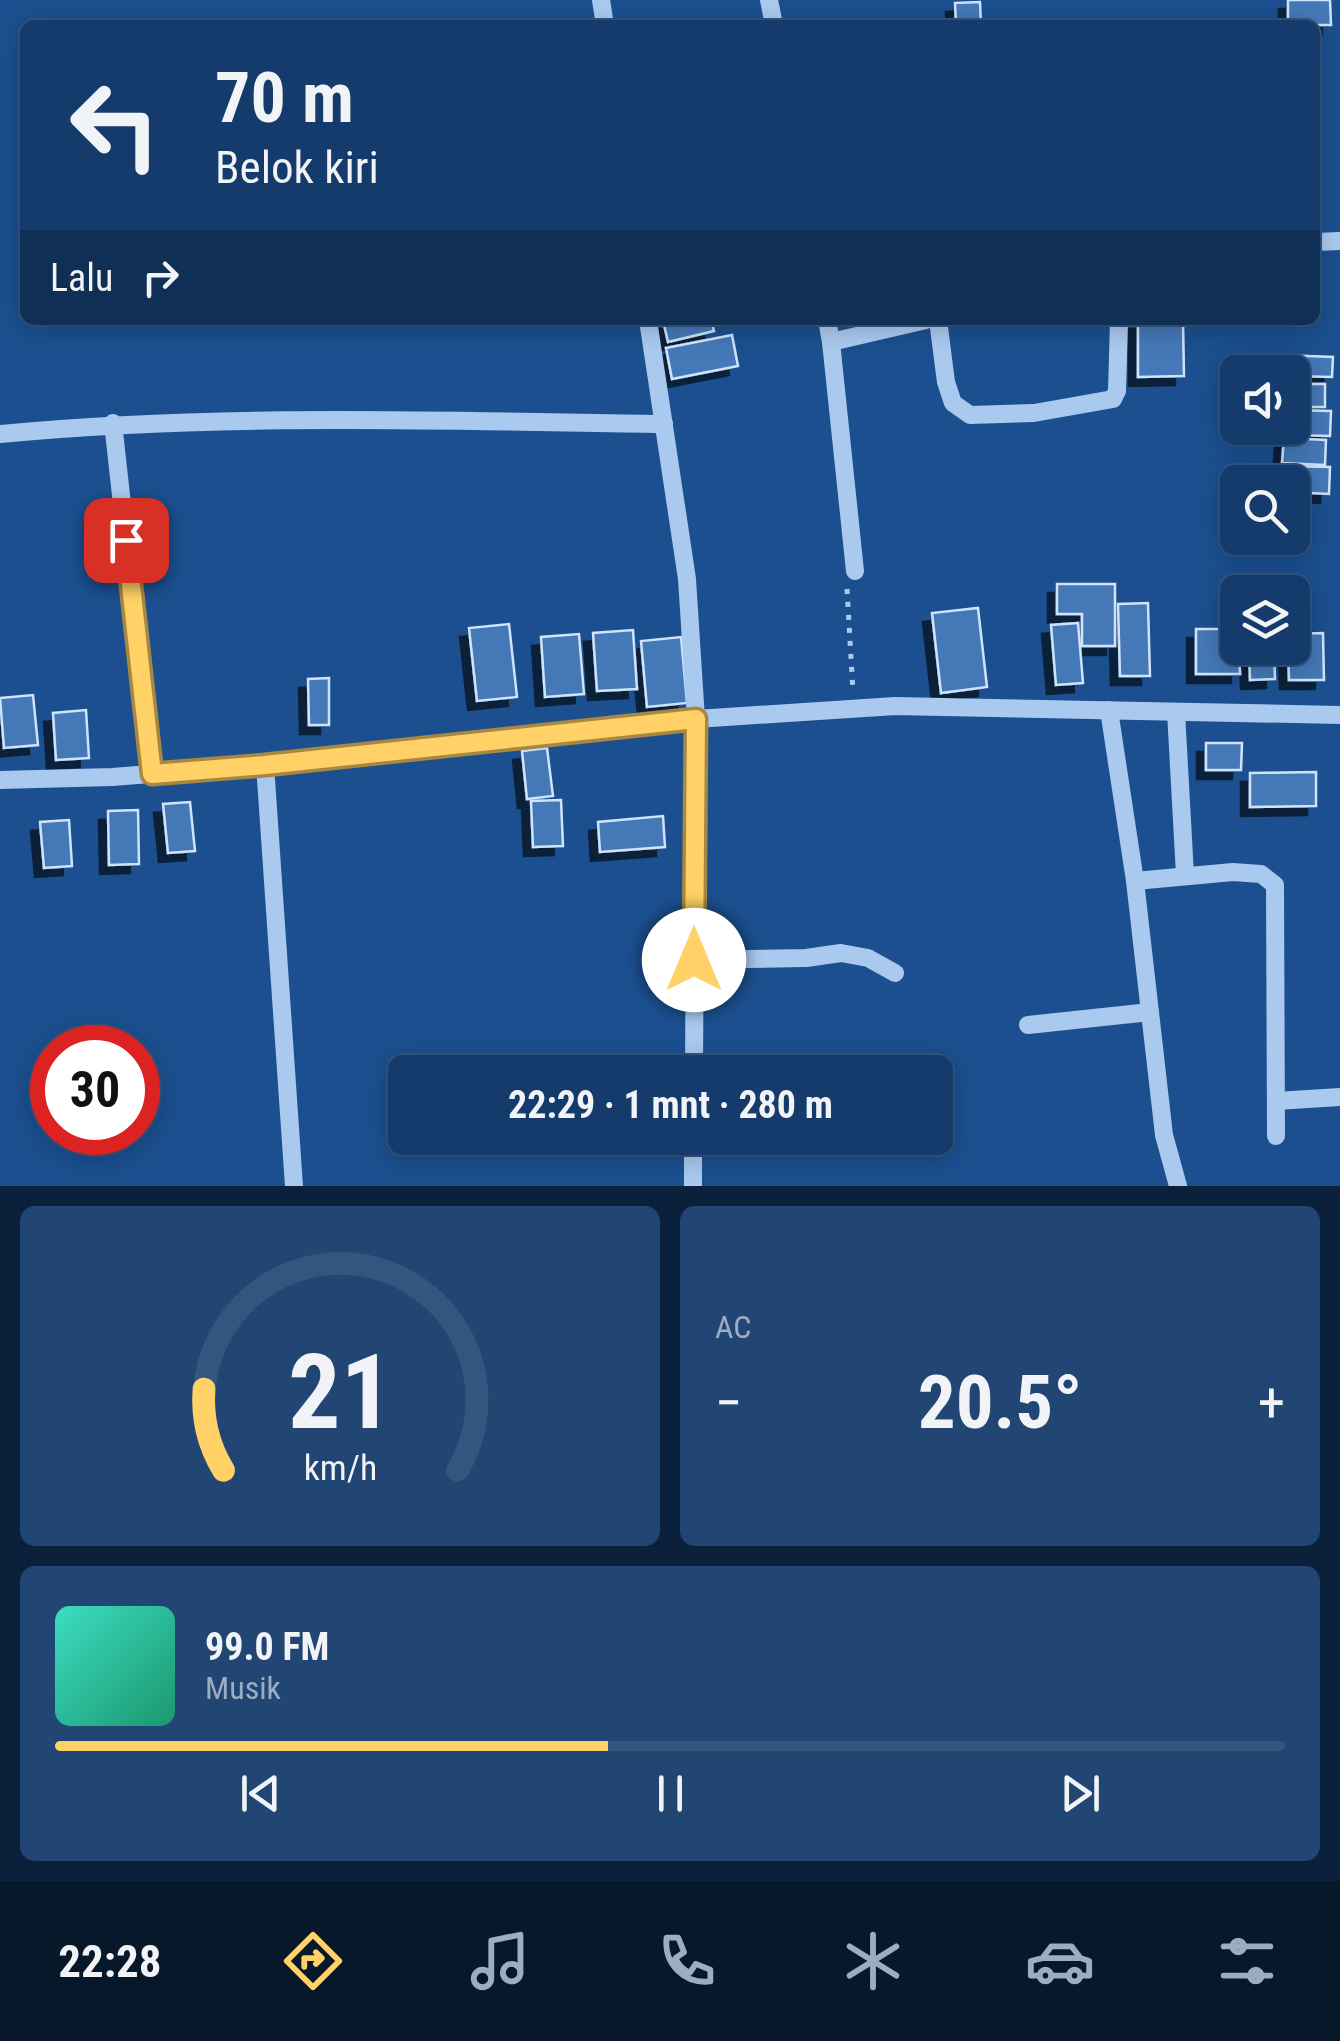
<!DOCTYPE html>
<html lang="id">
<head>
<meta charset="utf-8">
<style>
  body { margin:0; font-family:"Roboto Condensed",sans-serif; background:#214673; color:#f1f3f6; height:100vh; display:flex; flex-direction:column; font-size:38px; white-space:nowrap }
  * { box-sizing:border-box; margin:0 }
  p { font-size:32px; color:#9dadc1 }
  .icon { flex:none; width:55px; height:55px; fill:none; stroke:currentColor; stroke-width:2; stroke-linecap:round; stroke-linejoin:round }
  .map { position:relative; height:1186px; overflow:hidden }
  .panel { display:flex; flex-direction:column; gap:20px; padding:20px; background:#0b203b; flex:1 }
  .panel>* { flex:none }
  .banner { position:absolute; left:20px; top:20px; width:1300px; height:305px; border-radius:15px; box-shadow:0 5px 25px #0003,0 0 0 2px #33557e; background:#143b6b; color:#f1f3f6; overflow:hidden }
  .fabs { position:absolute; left:1220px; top:355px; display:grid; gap:20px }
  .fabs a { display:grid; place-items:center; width:90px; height:90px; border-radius:15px; background:#143b6b; box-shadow:0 5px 25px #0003,0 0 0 2px #33557e; font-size:50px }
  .speed { position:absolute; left:30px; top:1025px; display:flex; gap:20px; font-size:50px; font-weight:700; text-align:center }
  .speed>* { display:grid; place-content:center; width:130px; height:130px; border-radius:50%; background:#143b6b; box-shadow:0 5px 25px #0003,0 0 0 2px #33557e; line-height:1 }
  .speed .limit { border:15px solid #d22; background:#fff; color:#111 }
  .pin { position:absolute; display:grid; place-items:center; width:85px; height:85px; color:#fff; margin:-42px; border-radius:20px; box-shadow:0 5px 15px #0006 }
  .me { position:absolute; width:110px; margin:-55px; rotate:0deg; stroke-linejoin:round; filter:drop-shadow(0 0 8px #0008) }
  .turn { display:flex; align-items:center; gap:35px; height:210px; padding:0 30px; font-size:45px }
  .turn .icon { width:130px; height:130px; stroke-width:2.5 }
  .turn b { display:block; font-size:70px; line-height:85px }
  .then { display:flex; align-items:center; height:95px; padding:0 30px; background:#0003; gap:20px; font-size:38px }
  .big { font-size:75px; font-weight:700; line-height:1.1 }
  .panel .widget { flex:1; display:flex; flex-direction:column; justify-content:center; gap:15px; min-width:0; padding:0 35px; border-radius:15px; background:#214673 }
  .panel .dial { align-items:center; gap:0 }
  .dial svg { height:260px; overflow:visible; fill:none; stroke:#33557e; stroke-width:7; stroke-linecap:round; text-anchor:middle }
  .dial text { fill:#f1f3f6; stroke:none }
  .song { display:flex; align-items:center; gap:30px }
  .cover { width:120px; height:120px; border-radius:15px; background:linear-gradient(135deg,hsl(170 70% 55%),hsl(160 70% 35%)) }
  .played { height:10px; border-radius:5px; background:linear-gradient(90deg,#ffd166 45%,#33557e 45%) }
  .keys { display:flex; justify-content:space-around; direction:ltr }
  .heat { display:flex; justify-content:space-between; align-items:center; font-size:55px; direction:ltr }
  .panel .tiles { flex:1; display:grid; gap:20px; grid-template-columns:1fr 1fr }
  .widget:last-child { grid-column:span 2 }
  .trip { position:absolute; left:388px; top:1055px; width:565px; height:100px; border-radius:15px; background:#143b6b; box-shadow:0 5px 25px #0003,0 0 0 2px #33557e; font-weight:700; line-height:100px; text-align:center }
  .menu { display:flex; height:160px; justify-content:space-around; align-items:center; background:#08182b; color:#9dadc1 }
  .menu .icon { width:70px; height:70px }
  .menu .current { color:#ffd166 }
  .menu b { font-size:45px; color:#f1f3f6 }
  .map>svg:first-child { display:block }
  .building { fill:#4478b7; stroke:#cfe3fa; stroke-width:2.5; filter:url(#shadow) }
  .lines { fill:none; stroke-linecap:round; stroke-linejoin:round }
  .path { stroke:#a9c9ee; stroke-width:5; stroke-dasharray:5 8; stroke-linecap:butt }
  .minor { stroke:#a9c9ee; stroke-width:18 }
  .route-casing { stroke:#a68842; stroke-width:25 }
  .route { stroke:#ffd166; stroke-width:18 }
</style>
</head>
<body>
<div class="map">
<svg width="1340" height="1186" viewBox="0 0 1340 1186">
  <defs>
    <filter id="shadow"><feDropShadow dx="-9" dy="9" stdDeviation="0" flood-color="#0009"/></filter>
  </defs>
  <rect width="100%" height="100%" fill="#1b4f8f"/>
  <g class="building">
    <path d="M1288,0h42l1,25h-43z"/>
    <path d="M980,2l1,23h-25l-1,-22z"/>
    <path d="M663,320h48l3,11 -46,11z"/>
    <path d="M1138,320h45l1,56 -46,1z"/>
    <path d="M732,335l6,31 -66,13 -6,-31z"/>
    <path d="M1282,355l51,2 -1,20 -40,-1v-4h-10z"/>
    <rect x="1292" y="384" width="33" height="23"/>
    <path d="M1292,410l39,1 -1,25 -41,-1z"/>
    <path d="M1284,438l42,2 -1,25 -43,-2z"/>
    <path d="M1288,466l42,1 -1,27 -37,-2v-10h-5z"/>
    <path d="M1057,584h58v62h-33v-32h-25z"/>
    <path d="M1148,603l2,73h-30l-2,-72z"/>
    <path d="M978,608l9,79 -46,6 -9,-80z"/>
    <path d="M1078,623l5,60 -27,2 -5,-60z"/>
    <path d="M509,624l8,73 -40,4 -8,-73z"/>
    <path d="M1196,629h42l2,45h-44z"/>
    <path d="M633,630l4,59 -40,2 -4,-58z"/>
    <path d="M1323,633l1,47h-35l-1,-32h4v-14z"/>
    <path d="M579,634l5,60 -39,3 -4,-60z"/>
    <path d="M681,637l6,66 -40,4 -6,-66z"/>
    <path d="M1249,648h25l1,31 -25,1z"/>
    <path d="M329,678v47h-20l-1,-46z"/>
    <path d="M33,695l5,50 -34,3 -4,-50z"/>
    <path d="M86,710l3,48 -33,2 -3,-47z"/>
    <path d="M1206,743h36l-1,27h-35z"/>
    <path d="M547,748l6,48 -26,3 -5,-48z"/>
    <path d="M1316,772v34l-66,1v-34z"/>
    <path d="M561,800l2,46 -30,1 -2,-46z"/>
    <path d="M190,802l5,49 -27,2 -5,-49z"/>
    <path d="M138,810l1,54 -30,1 -1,-54z"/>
    <path d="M663,816l2,31 -65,5 -2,-30z"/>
    <path d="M69,820l3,46 -28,2 -4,-46z"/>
  </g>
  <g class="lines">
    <path class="path" d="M847,589l6,103"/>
    <g class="minor">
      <path d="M601,0l4,25"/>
      <path d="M769,0l5,25"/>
      <path d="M1315,242l25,-1"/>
      <path d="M648,320l39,259 9,140 -2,353"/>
      <path d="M827,320l4,22"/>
      <path d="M938,320l8,62 7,21 17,12 64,-2 79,-14 4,-8 2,-71"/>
      <path d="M113,423l39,351"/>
      <path d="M0,434c221,-21 442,-13 664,-10"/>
      <path d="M855,571l-24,-229 95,-22"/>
      <path d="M1109,710l26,171 29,254 14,51"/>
      <path d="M1176,712l9,163"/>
      <path d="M265,765l29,421"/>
      <path d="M0,780l112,-3 153,-12 431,-46 199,-13 445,9"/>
      <path d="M1135,881l98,-9 28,2 14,11 1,251"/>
      <path d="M695,960l111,-2 35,-5 27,5 27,15"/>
      <path d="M1028,1025l122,-13"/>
      <path d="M1276,1101l64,-4"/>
      <path d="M693,1186v-48"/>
    </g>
  </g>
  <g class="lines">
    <defs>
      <path id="route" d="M126,540l26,234 113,-9 431,-46 -2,241"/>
    </defs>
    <use href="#route" class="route-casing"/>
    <use href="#route" class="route"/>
  </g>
</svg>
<div class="fabs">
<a><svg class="icon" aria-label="sound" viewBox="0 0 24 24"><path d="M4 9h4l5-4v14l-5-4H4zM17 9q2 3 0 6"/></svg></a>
<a><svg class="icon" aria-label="search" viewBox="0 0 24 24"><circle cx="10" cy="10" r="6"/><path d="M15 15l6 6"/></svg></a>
<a><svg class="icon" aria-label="layers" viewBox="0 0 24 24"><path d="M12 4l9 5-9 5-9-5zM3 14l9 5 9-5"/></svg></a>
</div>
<div class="speed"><div class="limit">30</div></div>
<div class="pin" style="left:126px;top:540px;background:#d93025"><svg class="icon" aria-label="arrive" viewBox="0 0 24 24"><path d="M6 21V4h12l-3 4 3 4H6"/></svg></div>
<svg class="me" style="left:694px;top:960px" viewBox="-20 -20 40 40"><circle r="19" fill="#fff"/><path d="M0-13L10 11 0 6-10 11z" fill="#ffd166"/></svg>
<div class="trip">22:29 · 1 mnt · 280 m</div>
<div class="banner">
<div class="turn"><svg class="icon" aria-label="left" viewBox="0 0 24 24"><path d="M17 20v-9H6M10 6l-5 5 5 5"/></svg><div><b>70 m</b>Belok kiri</div></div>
<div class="then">Lalu<svg class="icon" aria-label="right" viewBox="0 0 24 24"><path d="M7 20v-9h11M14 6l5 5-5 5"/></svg></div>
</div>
</div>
<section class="panel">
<div class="tiles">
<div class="widget dial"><svg viewBox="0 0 100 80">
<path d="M14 69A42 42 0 1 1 86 69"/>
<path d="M14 69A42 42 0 0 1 8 44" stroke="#ffd166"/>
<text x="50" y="56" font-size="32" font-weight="700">21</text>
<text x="50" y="72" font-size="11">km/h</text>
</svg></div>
<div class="widget"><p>AC</p>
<div class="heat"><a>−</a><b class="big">20.5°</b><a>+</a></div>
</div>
<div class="widget">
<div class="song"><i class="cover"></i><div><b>99.0 FM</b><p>Musik</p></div></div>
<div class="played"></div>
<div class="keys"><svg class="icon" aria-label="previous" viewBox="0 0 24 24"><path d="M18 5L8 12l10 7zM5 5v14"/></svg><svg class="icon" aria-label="pause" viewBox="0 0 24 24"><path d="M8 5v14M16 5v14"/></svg><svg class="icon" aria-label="next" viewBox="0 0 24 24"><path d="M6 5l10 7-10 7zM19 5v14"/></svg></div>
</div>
</div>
</section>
<nav class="menu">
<b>22:28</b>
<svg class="icon current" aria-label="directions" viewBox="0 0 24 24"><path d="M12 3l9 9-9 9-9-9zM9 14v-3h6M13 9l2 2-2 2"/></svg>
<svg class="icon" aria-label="music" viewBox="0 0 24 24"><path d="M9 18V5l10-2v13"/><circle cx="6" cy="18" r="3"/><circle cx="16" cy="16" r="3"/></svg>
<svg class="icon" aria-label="phone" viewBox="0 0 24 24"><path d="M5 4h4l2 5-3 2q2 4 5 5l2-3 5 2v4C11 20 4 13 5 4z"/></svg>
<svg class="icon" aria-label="climate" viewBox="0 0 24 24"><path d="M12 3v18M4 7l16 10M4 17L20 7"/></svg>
<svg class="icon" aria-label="car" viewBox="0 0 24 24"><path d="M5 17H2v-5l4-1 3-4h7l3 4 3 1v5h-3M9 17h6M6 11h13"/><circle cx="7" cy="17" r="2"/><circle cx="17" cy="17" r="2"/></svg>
<svg class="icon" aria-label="filters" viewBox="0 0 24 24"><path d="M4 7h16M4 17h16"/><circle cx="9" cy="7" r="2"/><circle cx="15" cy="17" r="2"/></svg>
</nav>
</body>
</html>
